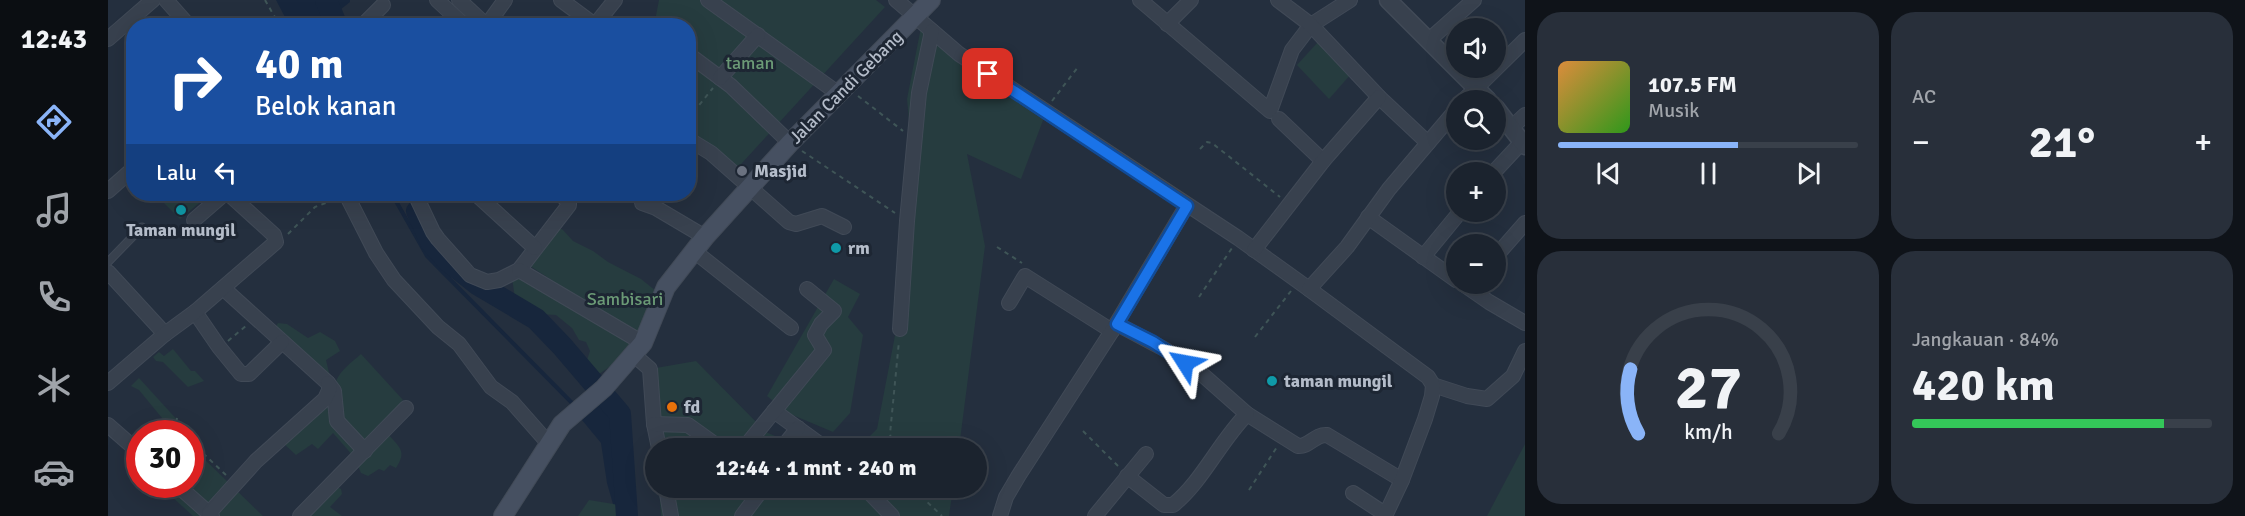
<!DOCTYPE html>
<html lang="id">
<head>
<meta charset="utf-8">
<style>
  body { margin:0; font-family:Signika,sans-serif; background:#282f3a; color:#f1f3f6; height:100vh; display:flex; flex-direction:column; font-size:22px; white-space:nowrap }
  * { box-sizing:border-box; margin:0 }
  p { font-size:20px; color:#a0a4aa }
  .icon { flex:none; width:33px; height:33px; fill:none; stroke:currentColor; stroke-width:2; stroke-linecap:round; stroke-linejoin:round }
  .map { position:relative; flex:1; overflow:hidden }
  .details { display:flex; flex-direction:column; gap:12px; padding:12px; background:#0f1319; width:720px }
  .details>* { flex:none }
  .guide { position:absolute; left:18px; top:18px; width:570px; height:183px; border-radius:24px; box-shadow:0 6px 24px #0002,0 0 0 2px #39404a; background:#1a4fa0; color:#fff; overflow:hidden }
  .buttons { position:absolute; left:1338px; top:18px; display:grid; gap:12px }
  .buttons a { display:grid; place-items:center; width:60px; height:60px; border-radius:50%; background:#1b232e; box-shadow:0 6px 24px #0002,0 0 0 2px #39404a; font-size:30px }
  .speed { position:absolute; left:18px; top:420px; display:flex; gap:12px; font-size:30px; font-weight:700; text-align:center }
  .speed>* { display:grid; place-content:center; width:78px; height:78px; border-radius:50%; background:#1b232e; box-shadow:0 6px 24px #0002,0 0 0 2px #39404a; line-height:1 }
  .speed .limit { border:9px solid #d22; background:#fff; color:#111 }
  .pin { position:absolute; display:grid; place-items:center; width:51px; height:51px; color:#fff; margin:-26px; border-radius:12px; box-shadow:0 3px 9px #0006 }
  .me { position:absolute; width:66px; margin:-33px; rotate:304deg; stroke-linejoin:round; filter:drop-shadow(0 0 4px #0008) }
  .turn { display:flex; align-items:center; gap:21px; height:126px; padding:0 30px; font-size:27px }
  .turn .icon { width:78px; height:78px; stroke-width:2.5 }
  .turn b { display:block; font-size:42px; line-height:51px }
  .then { display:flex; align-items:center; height:57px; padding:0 30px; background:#0003; gap:12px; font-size:22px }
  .big { font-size:45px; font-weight:700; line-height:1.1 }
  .details .widget { flex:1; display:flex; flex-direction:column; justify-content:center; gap:9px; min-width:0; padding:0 21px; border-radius:24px; background:#282f3a }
  .details .dial { align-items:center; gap:0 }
  .dial svg { height:156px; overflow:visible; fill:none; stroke:#39404a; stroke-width:7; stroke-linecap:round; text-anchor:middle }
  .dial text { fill:#f1f3f6; stroke:none }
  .song { display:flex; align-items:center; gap:18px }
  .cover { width:72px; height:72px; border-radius:9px; background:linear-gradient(135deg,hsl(30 70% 55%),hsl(110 70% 35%)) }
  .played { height:6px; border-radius:3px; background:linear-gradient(90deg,#8ab4f8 60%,#39404a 60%) }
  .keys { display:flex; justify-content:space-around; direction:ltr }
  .heat { display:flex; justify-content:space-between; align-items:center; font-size:33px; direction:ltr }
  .charge { height:9px; border-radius:4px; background:linear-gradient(90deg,#34c759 84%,#39404a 0) }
  .details .tiles { flex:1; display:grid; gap:12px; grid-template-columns:repeat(2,1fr) }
  .trip { position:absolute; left:537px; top:438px; width:342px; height:60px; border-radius:30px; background:#1b232e; box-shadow:0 6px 24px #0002,0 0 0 2px #39404a; font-weight:700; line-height:60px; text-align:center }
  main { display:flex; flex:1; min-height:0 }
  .tabs { display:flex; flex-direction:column; width:108px; justify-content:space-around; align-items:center; background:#0b0e12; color:#a0a4aa }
  .tabs .icon { width:42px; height:42px }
  .tabs .on { color:#8ab4f8 }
  .tabs b { font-size:27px; color:#f1f3f6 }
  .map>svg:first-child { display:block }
  .green { fill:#263c3f }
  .water { fill:#17263c }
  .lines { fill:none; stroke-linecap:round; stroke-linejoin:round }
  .stream { stroke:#17263c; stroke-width:4 }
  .river { stroke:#17263c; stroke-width:22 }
  .service-casing { stroke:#414a57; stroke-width:9 }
  .minor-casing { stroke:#414a57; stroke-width:16 }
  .tertiary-casing { stroke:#414a57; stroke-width:19 }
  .secondary-casing { stroke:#414a57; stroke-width:20 }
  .path { stroke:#3f5557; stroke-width:2; stroke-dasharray:4.5 4.5; stroke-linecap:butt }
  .service { stroke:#38414e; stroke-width:7 }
  .minor { stroke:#38414e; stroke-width:14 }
  .tertiary { stroke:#38414e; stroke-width:16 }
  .secondary { stroke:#465061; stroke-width:18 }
  .route-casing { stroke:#114b97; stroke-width:15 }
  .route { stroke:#1a73e8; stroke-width:10 }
  .worship-dot { fill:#6b7280; stroke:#1d2633; stroke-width:2 }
  .culture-dot { fill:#0f9aa8; stroke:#1d2633; stroke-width:2 }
  .food-dot { fill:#e8710a; stroke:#1d2633; stroke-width:2 }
  .labels { text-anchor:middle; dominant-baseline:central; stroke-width:6; stroke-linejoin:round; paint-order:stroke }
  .park-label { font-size:18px; fill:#6b9a76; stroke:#1d2633 }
  .street-label { font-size:18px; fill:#b4bcc9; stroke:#1d2633 }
  .poi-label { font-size:18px; font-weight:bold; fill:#b4bcc9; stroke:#1d2633; text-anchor:start }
</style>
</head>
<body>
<main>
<nav class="tabs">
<b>12:43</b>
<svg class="icon on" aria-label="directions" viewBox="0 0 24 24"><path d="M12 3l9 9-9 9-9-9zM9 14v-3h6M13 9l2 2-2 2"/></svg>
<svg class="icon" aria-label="music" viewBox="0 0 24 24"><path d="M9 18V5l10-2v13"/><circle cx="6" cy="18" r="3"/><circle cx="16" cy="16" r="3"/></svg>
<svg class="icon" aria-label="phone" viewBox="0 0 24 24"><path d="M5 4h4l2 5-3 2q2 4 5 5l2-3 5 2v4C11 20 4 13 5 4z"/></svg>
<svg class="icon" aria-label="climate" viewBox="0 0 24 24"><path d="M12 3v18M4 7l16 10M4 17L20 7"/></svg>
<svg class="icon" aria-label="car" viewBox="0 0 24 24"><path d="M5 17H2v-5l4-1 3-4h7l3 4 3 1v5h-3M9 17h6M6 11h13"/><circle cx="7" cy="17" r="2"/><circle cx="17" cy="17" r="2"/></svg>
</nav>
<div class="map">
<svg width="1417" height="516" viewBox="0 0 1417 516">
  <rect width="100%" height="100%" fill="#242f3e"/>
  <g class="green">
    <path d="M551,0h217l9,7 -153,167 -43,-26 -1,-122h-34z"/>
    <path d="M814,22l74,65 49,28 -24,64 -54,-25 18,92 -26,202h-101l19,-19 25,-130 10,-147 -5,-53z"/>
    <path d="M1210,42l33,32 -22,25 -32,-34z"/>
    <path d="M61,194h41l-30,25 -19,-19z"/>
    <path d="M446,225l9,5 10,11 20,10 15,11 33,17 15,12 -17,46 -112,-73z"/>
    <path d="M407,270l120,70 -11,17 -28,19 -9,-16 3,-9 -4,-9 -7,-2 -7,-12 -16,-13 -16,-1 -25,-16 -3,-20z"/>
    <path d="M726,279l26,15 -12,23 15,18 -13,78 -17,19 -45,-19 -21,-17z"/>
    <path d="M170,323l9,1 21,14 12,-6 15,9 5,10 -14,9 6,25 -59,-54z"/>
    <path d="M65,349l18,22h4l9,10 -16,6 -25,-25 -7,-1 -3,-4 6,-5 5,4z"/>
    <path d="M253,354l42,46 -10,13 -5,21c12,14 19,17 8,34l-6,-3 -6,6 -5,-2 -11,7 -7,-3 -7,-16 -21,-24 -15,16 -6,-5 -16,11 -13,-12 52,-56c1,-14 16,-24 26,-33z"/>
    <path d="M588,361l70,71 36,16h-146l-6,-79z"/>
    <path d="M31,378l51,56 -40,-1 12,-15 -23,-28 -8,-4z"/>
    <path d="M1417,444v72h-38z"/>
    <path d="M87,450l68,66h-49l-34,-31 10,-1 1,-29z"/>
    <path d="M51,485h16l29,31h-11z"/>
    <path d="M229,487l4,2 1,5 -12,13 12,9h-39z"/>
    <path d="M551,488h294l-4,28h-288z"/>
    <path d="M481,500l37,6 1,10h-49z"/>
  </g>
  <g class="water">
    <path d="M168,0h74v2c-23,18 -32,30 -63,19z"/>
    <path d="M490,398l19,17 9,91 -13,-2 -6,-21 -6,-40 -24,-29z"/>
  </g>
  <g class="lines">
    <g class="stream">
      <path d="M284,194l35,62 147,149"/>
      <path d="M510,516l3,-6 -2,-8"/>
    </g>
    <g class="river">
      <path d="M218,0l11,26"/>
      <path d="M309,211l14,31 17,19 29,23 59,35 26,27 58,68 7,102"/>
    </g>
    <defs>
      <path id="service" d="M0,262l34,-35"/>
      <g id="minor">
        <path d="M58,0l23,26"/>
        <path d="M329,0l28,26"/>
        <path d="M351,0l28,26"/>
        <path d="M453,0l35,26"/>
        <path d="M600,0l131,94"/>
        <path d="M788,0l63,54 279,184 71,51"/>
        <path d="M1032,0l130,111 22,-61 19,-25 39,-25"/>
        <path d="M1170,0l33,25 68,72 49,46"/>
        <path d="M1059,24l24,-24"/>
        <path d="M379,25l18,-25"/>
        <path d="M487,25l20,-25"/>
        <path d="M254,26l21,-21"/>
        <path d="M0,39l45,-39"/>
        <path d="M1321,40l45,-40"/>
        <path d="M580,54l43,32 59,57"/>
        <path d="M612,78l38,-43"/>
        <path d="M1356,100l61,-60"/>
        <path d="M1171,119l44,42"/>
        <path d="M1403,128l14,-13"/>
        <path d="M580,139l23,14 78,69 7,2 26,-8 22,11"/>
        <path d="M1386,172l28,-30"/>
        <path d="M0,191l26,-23"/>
        <path d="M238,194l30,59 18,27 44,47 21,17 32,43 21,15 37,42"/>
        <path d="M307,194l18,38 5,7 32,36 17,7 12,-2 20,-10 50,-65v-3l-9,-8"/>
        <path d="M368,194l59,54"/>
        <path d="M534,203l14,5 49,29"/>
        <path d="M1260,217l88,63"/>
        <path d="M86,220l30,-26"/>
        <path d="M1146,250l69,-89 56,-64"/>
        <path d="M586,251l97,77"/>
        <path d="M1388,256l29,-33"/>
        <path d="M1315,257l37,-45"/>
        <path d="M411,270l124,73"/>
        <path d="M0,272l57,62"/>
        <path d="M1355,284l26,18 36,21"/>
        <path d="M115,288l105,95 6,8 3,30 28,30"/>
        <path d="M901,303l16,-27 87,55"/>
        <path d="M87,312l24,35 22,27h8l33,-32"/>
        <path d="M1009,324l49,26 38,26 43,38 51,32c11,1 17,-12 29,-11l75,45"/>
        <path d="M792,329l7,-108 12,-128 13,-62"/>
        <path d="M526,355l16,14 4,55 5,24"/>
        <path d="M0,383l57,-49 30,-22 81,-70 -2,-7 -45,-41"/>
        <path d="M1325,385l34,11 20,3 26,-23 12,-25"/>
        <path d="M666,411l51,37"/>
        <path d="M546,424l34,1 32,23"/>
        <path d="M0,425l32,28"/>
        <path d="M636,448l80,-98 -9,-15 6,-11 13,-13 -27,-22"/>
        <path d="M674,448l16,-20"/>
        <path d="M1019,476l37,29h9c29,-23 47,-64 74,-91"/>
        <path d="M68,484l36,32"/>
        <path d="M558,488l5,28"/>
        <path d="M757,488l27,28"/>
        <path d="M1245,493l32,21"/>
        <path d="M101,513l47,-52 69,-62 5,-11 -2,-5"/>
        <path d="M192,516l106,-108"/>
        <path d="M634,516l21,-28"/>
        <path d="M892,516l6,-19 13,-22 93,-144 75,-126"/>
        <path d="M987,516l51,-62"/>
        <path d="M1277,516l17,-36 23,-61 7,-23 1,-11 -5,-8 -119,-88 38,-42 42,-58 67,-79"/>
      </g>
      <g id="tertiary">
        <path d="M1280,0l100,100"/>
        <path d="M1388,108l29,38"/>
      </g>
      <path id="secondary" d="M395,516l59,-92 42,-36 39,-45 23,-56 39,-50 85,-94 141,-143"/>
    </defs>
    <use href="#service" class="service-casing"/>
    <use href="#minor" class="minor-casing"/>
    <use href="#tertiary" class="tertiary-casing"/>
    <use href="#secondary" class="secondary-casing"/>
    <g class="path">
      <path d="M157,0l15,26"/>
      <path d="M750,96l45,35"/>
      <path d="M944,101l26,-34"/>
      <path d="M580,119l25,-31"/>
      <path d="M1092,149l7,-7 5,1 68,54"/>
      <path d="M694,151l93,62"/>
      <path d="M180,234l27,-27 21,-8"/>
      <path d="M889,247l25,16"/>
      <path d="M1091,297l33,-49"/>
      <path d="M1147,337l36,-46"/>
      <path d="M120,341l19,-16"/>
      <path d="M69,418l-1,6 6,10"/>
      <path d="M975,431l36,36"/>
      <path d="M82,441l37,35"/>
      <path d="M785,448l-3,-14 9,-93"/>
      <path d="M809,488l6,10 19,18"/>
      <path d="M1141,490l28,-43"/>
    </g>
    <use href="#service" class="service"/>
    <use href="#minor" class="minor"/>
    <use href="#tertiary" class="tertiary"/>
    <use href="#secondary" class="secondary"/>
  </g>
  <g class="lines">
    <defs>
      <path id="route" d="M880,74l199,132 -70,118 36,18 32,21"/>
    </defs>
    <use href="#route" class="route-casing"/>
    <use href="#route" class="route"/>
  </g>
  <circle class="worship-dot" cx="634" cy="171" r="6"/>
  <g class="culture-dot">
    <circle cx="73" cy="210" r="6"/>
    <circle cx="728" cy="248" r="6"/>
    <circle cx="1164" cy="381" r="6"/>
  </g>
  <circle class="food-dot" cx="564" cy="407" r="6"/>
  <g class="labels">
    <g class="park-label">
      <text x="642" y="63">taman</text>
      <text x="517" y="299">Sambisari</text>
    </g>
    <g class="street-label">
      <text transform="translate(738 87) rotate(-45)">Jalan Candi Gebang</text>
    </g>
    <g class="poi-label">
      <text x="646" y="171">Masjid</text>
      <text x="73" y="230" text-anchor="middle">Taman mungil</text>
      <text x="740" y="248">rm</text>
      <text x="1176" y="381">taman mungil</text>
      <text x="576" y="407">fd</text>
    </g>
  </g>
</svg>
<div class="buttons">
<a><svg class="icon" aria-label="sound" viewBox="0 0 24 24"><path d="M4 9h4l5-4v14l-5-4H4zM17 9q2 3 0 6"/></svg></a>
<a><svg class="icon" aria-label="search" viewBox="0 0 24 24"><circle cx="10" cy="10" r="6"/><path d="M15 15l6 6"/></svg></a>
<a>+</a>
<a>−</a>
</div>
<div class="speed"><div class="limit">30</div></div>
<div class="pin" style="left:880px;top:74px;background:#d93025"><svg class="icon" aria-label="arrive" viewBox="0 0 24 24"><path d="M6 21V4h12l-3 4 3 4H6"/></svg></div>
<svg class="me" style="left:1077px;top:363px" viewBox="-20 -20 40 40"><path d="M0-17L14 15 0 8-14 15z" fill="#1a73e8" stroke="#fff" stroke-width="4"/></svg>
<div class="trip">12:44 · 1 mnt · 240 m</div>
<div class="guide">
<div class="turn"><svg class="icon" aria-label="right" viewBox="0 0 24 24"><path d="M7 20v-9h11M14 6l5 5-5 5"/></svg><div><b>40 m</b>Belok kanan</div></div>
<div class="then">Lalu<svg class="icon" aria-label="left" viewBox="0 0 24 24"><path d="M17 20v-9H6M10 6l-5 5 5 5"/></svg></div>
</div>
</div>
<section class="details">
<div class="tiles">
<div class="widget">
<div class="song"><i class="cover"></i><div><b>107.5 FM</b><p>Musik</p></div></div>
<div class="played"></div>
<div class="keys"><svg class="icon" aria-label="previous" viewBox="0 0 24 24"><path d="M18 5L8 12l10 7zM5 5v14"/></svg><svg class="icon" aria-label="pause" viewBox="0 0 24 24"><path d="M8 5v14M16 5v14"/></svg><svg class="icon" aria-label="next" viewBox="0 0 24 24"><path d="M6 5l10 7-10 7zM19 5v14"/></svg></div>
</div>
<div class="widget"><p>AC</p>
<div class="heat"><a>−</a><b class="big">21°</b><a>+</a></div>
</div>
<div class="widget dial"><svg viewBox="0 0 100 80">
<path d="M14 69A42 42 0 1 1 86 69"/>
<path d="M14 69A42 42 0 0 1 10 36" stroke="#8ab4f8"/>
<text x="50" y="56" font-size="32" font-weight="700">27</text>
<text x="50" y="72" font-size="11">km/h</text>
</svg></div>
<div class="widget"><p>Jangkauan · 84%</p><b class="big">420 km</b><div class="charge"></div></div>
</div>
</section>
</main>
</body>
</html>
